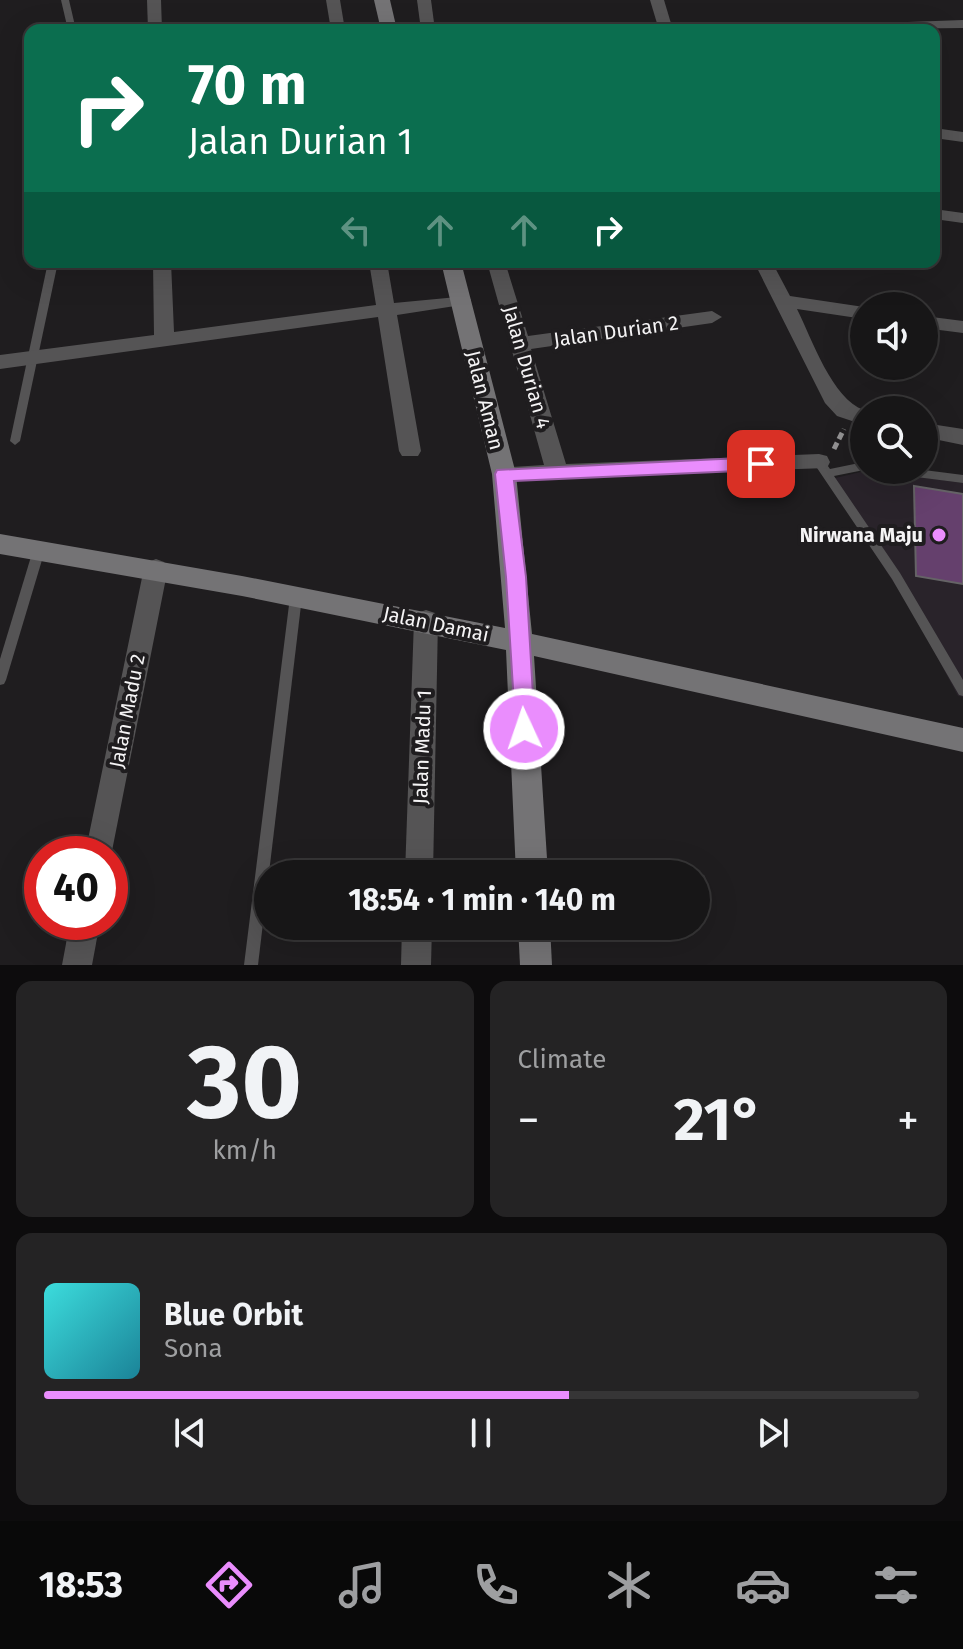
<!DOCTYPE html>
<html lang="en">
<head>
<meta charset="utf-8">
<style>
  body { margin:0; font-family:"Fira Sans",sans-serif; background:#242324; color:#f1f3f6; height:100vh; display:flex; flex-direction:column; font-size:30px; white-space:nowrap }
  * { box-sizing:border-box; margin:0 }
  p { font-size:26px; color:#9e9fa1 }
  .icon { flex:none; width:44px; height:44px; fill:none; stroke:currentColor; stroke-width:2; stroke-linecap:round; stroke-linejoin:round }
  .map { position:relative; height:965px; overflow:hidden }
  .drawer { display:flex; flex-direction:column; gap:16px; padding:16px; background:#0d0c0d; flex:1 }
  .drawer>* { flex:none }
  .banner { position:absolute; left:24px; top:24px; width:916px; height:244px; border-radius:16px; box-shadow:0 8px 32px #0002,0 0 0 2px #363536; background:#0b6e4f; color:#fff; overflow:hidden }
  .tools { position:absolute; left:850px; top:292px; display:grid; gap:16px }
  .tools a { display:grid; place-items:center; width:88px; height:88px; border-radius:50%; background:#171617; box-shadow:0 8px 32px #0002,0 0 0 2px #363536; font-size:40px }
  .speed { position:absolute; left:24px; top:836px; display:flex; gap:16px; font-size:40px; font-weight:700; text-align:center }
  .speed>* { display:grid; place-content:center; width:104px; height:104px; border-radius:50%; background:#171617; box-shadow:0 8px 32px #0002,0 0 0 2px #363536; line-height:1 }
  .speed .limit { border:12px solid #d22; background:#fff; color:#111 }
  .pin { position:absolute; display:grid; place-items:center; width:68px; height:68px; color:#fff; margin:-34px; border-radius:16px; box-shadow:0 4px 12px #0006 }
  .me { position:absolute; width:88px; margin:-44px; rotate:357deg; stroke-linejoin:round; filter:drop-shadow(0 0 6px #0008) }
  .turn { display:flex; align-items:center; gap:28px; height:168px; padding:0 32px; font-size:36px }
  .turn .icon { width:104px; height:104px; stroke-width:2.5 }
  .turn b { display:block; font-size:56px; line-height:68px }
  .lanes { display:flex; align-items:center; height:76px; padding:0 32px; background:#0003; justify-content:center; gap:40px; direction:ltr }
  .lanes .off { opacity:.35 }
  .big { font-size:60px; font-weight:700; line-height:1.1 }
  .drawer .tile { flex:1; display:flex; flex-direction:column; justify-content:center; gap:12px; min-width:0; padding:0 28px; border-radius:16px; background:#242324 }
  .drawer .dial { align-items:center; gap:0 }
  .dial b { font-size:104px; line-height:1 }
  .song { display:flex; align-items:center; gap:24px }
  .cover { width:96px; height:96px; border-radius:12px; background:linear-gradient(135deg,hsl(180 70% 55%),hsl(190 70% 35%)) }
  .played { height:8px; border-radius:4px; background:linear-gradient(90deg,#ea8dfd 60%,#363536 60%) }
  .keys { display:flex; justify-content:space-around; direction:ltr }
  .heat { display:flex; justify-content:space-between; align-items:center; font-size:44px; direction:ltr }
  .drawer .tiles { flex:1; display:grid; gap:16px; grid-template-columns:1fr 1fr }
  .tile:last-child { grid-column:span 2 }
  .trip { position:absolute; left:254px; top:860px; width:456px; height:80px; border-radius:40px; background:#171617; box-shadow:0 8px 32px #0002,0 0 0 2px #363536; font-weight:700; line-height:80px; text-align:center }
  .menu { display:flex; height:128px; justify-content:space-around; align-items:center; background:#090909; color:#9e9fa1 }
  .menu .icon { width:56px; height:56px }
  .menu .on { color:#ea8dfd }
  .menu b { font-size:36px; color:#f1f3f6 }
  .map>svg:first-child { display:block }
  .built { fill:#29232a }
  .building { fill:#65406d; stroke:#656366; stroke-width:2 }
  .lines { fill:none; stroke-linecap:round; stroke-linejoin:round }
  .path { stroke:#939293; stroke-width:5; stroke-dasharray:7 4; stroke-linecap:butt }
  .lane { fill:#555455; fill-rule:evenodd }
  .street { fill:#555455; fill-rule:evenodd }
  .secondary { fill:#747375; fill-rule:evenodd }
  .route { fill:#ea8dfd; stroke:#985ca4; stroke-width:2 }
  .poi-dot { fill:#ea8dfd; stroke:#1f1d1f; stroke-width:3 }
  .labels { text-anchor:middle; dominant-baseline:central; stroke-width:8; stroke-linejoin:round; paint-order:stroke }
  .street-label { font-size:20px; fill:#f5f4f5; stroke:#1f1d1f }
  .poi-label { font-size:20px; font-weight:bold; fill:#f5f4f5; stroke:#1f1d1f; text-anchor:end }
</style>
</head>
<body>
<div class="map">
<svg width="963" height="965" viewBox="0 0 963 965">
  <rect width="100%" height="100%" fill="#1f1d1f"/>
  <path class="built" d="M869,470l94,13v214l-5,-1 -45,-84 -86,-132z"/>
  <path class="building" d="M914,486l49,8v90l-47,-8z"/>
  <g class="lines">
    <path class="path" d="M834,449l10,-20"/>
    <g class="lane">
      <path d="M61,0h8l7,30h-8z"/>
      <path d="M48,262h10l-38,179 -5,4 -5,-4z"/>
      <path d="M819,458l4,1 7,10 34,-7v8l-30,6 66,97 63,107v16l-4,-1 -67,-116 -77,-114 -1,-3z"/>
      <path d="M888,470h36l39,5v8l-70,-9z"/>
      <path d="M39,546l4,1 2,3 -39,130 -2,4 -4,1v-26l33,-109 2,-3z"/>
      <path d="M296,592l4,2 2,3 -44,368h-14l46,-368 2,-3z"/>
      <path d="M696,873l8,2 2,5 -2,5 -8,2v-13h-2z"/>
    </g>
    <g class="street">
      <path d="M147,0h14l1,30h-14z"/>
      <path d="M326,0h14l5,30h-14z"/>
      <path d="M417,0h14l4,30h-14z"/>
      <path d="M650,0h14l9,30h-14z"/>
      <path d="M963,20v8l-174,2 7,-4z"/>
      <path d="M934,128l29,4v10l-29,-4z"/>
      <path d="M934,209l29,4v10l-29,-4z"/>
      <path d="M153,262h18l3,70 202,-27 -7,-43h18l7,41 74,-7 3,4 -3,4 -71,11 24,136 -3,5h-16l-3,-5 -21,-134 -378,52v-14l154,-20z"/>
      <path d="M487,262h18l23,74 184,-25 10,6 -10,6 -181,26 35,115 253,-10 8,2 3,6 -3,6 -331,12 -3,-6 3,-6 48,-3z"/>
      <path d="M754,262h18l18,34 74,11v12l-67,-10c15,30 35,90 67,101v15l-27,-9 -12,-13z"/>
      <path d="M924,316l39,5v12l-39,-5z"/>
      <path d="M924,423l39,6v16l-39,-8z"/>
      <path d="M156,559l8,3 4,6 -58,293v-7h-25l59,-286 4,-6z"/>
      <path d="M426,610l9,3 3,7 -5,254h-28l9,-254 3,-7z"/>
      <path d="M70,922h30l-8,43h-30z"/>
      <path d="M402,926h30l-1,39h-30z"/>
    </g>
    <g class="secondary">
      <path d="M374,0h16l7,30h-16z"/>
      <path d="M441,262h20l55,212 16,160 431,94v24l-429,-96 14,218h-32l-10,-224 -264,-54 -242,-42v-20l242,42 263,52 -13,-154z"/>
      <path d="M518,926h32l2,39h-32z"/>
    </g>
  </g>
  <path class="route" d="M761,457l9,7 -9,6 -247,11 12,96 9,152 -3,7h-16l-10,-159 -11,-103 2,-4z"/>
  <circle class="poi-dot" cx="939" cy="535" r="8"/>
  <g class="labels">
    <g class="street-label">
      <text transform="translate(616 331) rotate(-8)">Jalan Durian 2</text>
      <text transform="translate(527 367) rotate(74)">Jalan Durian 4</text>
      <text transform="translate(485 400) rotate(76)">Jalan Aman</text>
      <text transform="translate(436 624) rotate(12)">Jalan Damai</text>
      <text transform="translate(127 711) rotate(-79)">Jalan Madu 2</text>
      <text transform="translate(422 747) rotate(-88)">Jalan Madu 1</text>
    </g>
    <g class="poi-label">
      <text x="923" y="535">Nirwana Maju</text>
    </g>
  </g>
</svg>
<div class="tools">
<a><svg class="icon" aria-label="sound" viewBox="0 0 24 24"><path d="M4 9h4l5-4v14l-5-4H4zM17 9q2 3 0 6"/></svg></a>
<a><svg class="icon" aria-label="search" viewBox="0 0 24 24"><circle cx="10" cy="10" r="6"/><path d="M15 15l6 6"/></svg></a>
</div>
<div class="speed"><div class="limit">40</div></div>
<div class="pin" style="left:761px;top:464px;background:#d93025"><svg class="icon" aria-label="arrive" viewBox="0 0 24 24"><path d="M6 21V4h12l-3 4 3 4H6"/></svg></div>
<svg class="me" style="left:524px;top:729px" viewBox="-20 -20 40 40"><circle r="17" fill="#ea8dfd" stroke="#fff" stroke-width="3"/><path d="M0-11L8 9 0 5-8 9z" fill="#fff"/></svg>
<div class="trip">18:54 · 1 min · 140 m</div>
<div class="banner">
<div class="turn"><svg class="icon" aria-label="right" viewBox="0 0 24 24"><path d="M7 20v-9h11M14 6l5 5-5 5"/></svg><div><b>70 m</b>Jalan Durian 1</div></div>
<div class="lanes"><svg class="icon off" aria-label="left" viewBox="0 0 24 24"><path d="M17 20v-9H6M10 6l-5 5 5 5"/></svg><svg class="icon off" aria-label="ahead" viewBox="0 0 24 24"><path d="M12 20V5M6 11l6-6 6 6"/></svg><svg class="icon off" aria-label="ahead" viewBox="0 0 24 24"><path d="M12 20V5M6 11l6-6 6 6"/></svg><svg class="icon" aria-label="right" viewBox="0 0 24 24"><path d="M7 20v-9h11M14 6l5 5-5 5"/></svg></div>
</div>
</div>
<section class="drawer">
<div class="tiles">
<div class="tile dial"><b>30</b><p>km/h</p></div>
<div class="tile"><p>Climate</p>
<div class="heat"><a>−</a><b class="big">21°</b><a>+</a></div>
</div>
<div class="tile">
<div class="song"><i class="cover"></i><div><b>Blue Orbit</b><p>Sona</p></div></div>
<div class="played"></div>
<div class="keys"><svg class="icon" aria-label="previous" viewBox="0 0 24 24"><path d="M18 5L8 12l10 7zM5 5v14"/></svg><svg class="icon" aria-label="pause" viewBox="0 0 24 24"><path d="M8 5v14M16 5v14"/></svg><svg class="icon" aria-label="next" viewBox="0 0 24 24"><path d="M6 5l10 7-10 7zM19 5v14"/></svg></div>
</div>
</div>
</section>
<nav class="menu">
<b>18:53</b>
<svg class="icon on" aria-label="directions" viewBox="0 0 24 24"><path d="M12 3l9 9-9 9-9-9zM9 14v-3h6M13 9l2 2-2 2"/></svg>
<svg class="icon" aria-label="music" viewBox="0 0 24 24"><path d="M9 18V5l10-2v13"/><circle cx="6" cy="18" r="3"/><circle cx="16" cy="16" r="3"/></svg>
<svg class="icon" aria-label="phone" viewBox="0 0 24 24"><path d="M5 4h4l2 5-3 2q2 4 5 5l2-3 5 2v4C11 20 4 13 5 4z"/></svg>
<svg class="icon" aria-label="climate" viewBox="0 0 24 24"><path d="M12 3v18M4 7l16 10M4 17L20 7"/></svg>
<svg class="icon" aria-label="car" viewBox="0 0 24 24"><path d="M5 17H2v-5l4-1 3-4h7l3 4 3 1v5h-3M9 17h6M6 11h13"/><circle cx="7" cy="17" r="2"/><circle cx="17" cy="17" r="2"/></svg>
<svg class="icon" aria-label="filters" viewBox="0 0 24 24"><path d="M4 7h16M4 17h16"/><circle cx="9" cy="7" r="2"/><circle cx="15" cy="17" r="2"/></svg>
</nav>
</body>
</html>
